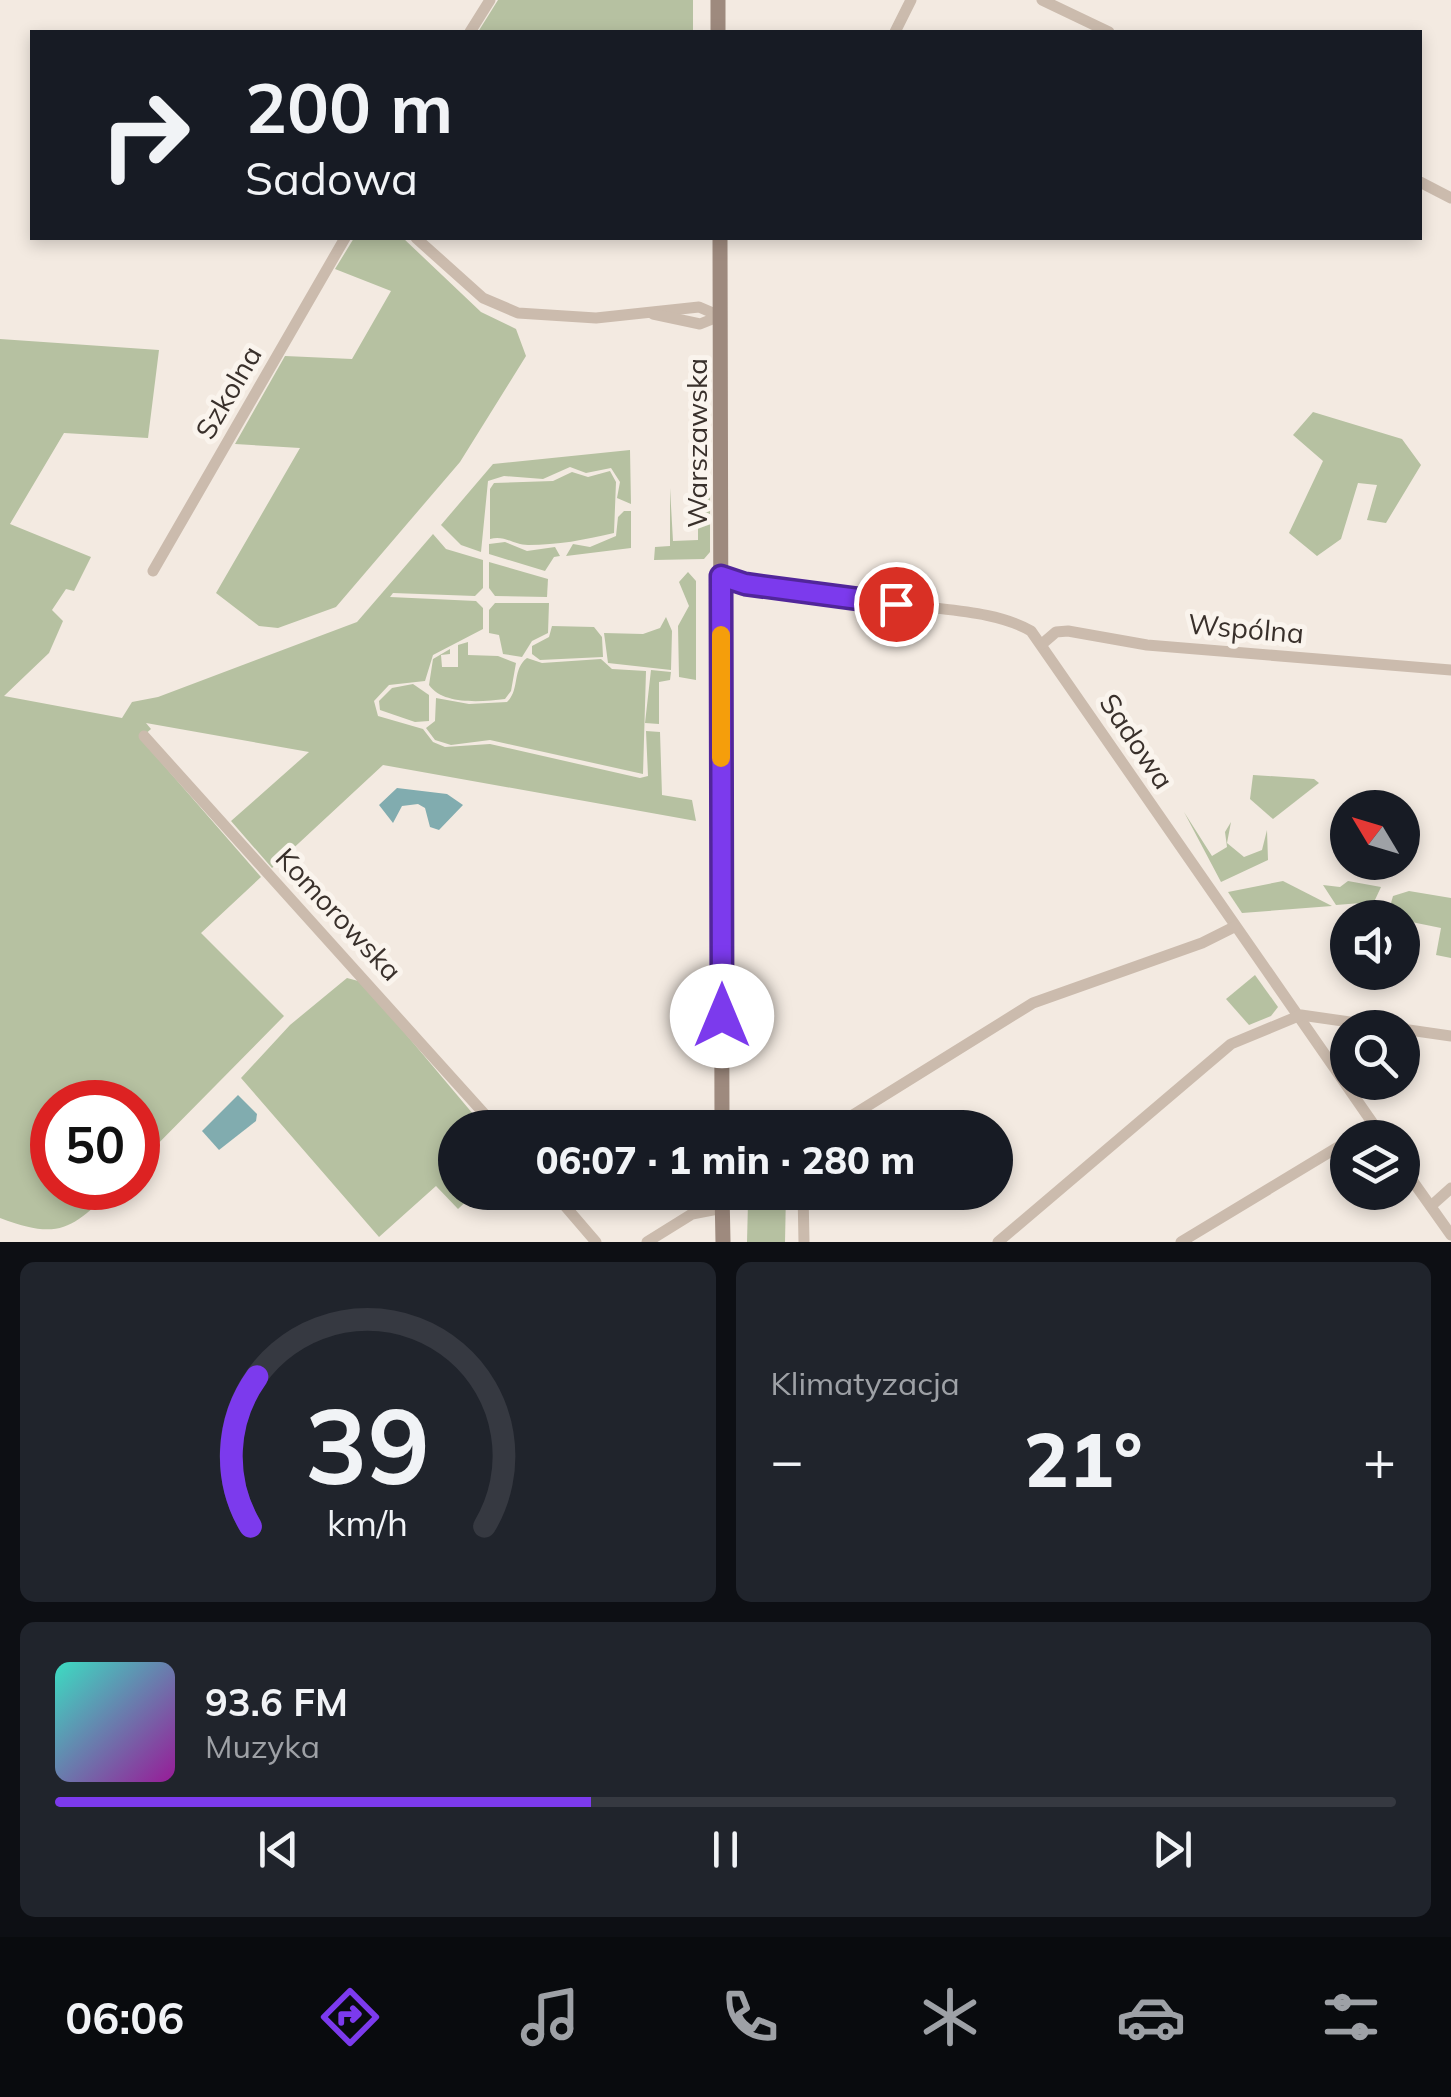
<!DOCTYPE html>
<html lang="pl">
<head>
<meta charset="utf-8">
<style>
  body { margin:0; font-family:Mulish,sans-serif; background:#20242c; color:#f1f3f6; height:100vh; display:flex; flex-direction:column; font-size:38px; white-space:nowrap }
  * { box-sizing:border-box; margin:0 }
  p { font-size:32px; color:#9ea1a6 }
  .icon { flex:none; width:55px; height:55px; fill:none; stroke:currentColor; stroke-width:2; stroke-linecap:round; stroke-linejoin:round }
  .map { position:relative; height:1242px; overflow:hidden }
  .drawer { display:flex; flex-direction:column; gap:20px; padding:20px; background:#0d0f14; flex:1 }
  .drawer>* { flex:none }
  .top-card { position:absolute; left:30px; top:30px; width:1392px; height:210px; border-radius:0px; box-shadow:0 5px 15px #0003; background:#171b24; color:#f1f3f6; overflow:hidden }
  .needle { width:65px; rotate:308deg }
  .buttons { position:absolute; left:1330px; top:790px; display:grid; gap:20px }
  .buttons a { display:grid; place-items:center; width:90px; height:90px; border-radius:50%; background:#171b24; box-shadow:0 5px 15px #0003; font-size:50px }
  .speed { position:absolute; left:30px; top:1080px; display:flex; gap:20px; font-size:50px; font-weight:700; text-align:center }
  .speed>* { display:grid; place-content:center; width:130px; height:130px; border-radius:50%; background:#171b24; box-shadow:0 5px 15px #0003; line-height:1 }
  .speed .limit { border:15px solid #d22; background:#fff; color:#111 }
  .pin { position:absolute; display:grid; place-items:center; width:85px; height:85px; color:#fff; margin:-42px; border:5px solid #fff; border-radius:50%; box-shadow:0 2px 10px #0007 }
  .me { position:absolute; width:110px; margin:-55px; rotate:0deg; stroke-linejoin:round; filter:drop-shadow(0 0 8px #0008) }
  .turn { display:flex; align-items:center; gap:35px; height:210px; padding:0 50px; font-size:45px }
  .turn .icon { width:130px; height:130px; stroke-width:2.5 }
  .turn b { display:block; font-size:70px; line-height:85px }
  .big { font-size:75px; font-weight:800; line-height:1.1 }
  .drawer .widget { flex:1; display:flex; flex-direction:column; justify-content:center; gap:15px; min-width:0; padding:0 35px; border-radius:15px; background:#20242c }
  .drawer .dial { align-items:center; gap:0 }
  .dial svg { height:260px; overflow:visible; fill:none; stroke:#363941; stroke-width:7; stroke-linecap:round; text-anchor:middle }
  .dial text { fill:#f1f3f6; stroke:none }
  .song { display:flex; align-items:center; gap:30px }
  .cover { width:120px; height:120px; border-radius:15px; background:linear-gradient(135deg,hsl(170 70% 55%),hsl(300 70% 35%)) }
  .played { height:10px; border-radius:5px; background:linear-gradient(90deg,#7c3aed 40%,#363941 40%) }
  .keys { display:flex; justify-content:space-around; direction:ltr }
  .heat { display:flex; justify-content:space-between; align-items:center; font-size:55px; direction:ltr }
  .drawer .tiles { flex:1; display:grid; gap:20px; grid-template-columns:1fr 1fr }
  .widget:last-child { grid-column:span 2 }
  .trip { position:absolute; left:438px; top:1110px; width:575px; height:100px; border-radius:50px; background:#171b24; box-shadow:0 5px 15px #0003; font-weight:800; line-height:100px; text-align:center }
  .menu { display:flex; height:160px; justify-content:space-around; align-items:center; background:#090b0e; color:#9ea1a6 }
  .menu .icon { width:70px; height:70px }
  .menu .on { color:#7c3aed }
  .menu b { font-size:45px; color:#f1f3f6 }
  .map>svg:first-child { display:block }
  .green { fill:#b6c1a1 }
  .water { fill:#81acaf }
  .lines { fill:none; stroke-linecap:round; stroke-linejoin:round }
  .minor { stroke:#cbbbad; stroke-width:11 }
  .secondary { stroke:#9e8a7e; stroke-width:15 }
  .route-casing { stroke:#51269a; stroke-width:25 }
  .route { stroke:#7c3aed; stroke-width:18 }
  .slow { stroke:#f59e0b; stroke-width:18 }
  .labels { text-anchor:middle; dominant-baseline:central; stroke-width:10; stroke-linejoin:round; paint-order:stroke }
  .street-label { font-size:28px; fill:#39302b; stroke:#faf4ed }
</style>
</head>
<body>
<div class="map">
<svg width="1451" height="1242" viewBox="0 0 1451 1242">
  <rect width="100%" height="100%" fill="#f3eae1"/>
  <g class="green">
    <path d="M498,0h195v32h-215z"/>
    <path d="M354,238h49l78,74 35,17 10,27 -66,106 -124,145 -58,21 -19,-2 -43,-33 84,-145 -65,-4 50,-88 67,3 39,-68 -56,-22z"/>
    <path d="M0,339l159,11 -11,88 -84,-5 -54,91 81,33 -17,34 -8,-2 -14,21 11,11 -14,32 -45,43 118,22 10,-16 26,-5 199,-75 76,-88 13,15 37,11v28l-8,8 -82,-3 -3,4 86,4 7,7v21l-50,26 -8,26 -36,4 -15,16 4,15 45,13 10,13 12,5 45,-3 150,34 8,-2 -2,-45 14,1 2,63 30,5 4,21 -313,-56 -111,103 -41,-47 78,-69 -163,-29 5,6 -9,8 11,16 108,124 -60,56 83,83 -146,148v-62h-86v86h62c-43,42 -55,52 -114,30z"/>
    <path d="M1313,412l89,27 19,26 -35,58 -19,-3 10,-35 -19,-2 -17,56 -24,17 -28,-23 34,-72 -30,-26z"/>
    <path d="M630,450l1,54 -14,-6 3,-16 -9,-14 -25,5 -16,-6 -27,12 -39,-3 -16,5 -7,71 -20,-7 -20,-20 52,-61z"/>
    <path d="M610,471l6,11 -2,51c-30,7 -56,12 -86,12 -14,0 -23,-10 -38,-6v-50l4,-6 59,-2 19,-9 16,5z"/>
    <path d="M670,488l3,53 25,-1v-51l12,6v57l-6,7 -50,1 1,-13 15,-1z"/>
    <path d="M624,511h7v37l-65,8 7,-12 17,3 26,-11 2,-19z"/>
    <path d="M505,542l22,9 28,-4 5,9 -6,1 -9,14 -56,-17v-10z"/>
    <path d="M489,562l59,17 -1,18 -52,-1 -6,-8z"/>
    <path d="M688,572l8,9v99l-17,-3 -1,-51 11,-20 -10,-24z"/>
    <path d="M495,603h54l-1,30 -16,8 -10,16 -19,-3 -4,-19 -10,-2v-23z"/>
    <path d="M666,617l6,14 -1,39 -63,-7 -4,-30 39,1 17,-6z"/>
    <path d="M552,626l42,1 8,10 1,20 -63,3 -8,-6v-8l17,-9z"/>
    <path d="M468,642v13l30,1 18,7 -5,28 -6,8c-24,3 -62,6 -76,-14l4,-26 17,-10v5l-9,1 1,12h16v-22z"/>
    <path d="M527,658l15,5 59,-4 11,10 34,2 -3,103 -153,-34 -39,5 -16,-5 -9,-12 9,-7 1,-23 33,6 38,-2c13,-12 5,-33 20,-44z"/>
    <path d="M651,670l20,2 -1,8 -11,2v42l-14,-1z"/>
    <path d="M413,684l16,11v26l-14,1 -35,-12 -1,-9 13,-13z"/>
    <path d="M1253,775l61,4 5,4 -46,36 -23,-20z"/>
    <path d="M1184,812l28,44 15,-9 -2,-15 6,-10 -4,21 17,14 18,-7 5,-20 1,30 -47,22z"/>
    <path d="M1283,881l49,25 -90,7 -14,-21z"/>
    <path d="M1348,881l33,6 -7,15 -38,3 -13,-20 17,2z"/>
    <path d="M1409,891l42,7v60l-15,-3 5,-27 -54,-11 6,-21z"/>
    <path d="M1255,975l23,32 -7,9 -22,9 -23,-26z"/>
    <path d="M347,978l15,4 122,145 -29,1v64l20,1 -17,16 -22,-23 -57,51 -138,-159 49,-53z"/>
    <path d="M762,1193h24l-1,49h-38l1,-40z"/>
  </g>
  <g class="water">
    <path d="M397,788l50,6 16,11 -24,25 -9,-3 -5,-19 -7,-4 -16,2 -9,17 -14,-18z"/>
    <path d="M238,1095l19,19 -1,7 -37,29 -17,-19z"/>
  </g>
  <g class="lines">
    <g class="minor">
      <path d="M1042,0l67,32"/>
      <path d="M470,32l20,-32"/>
      <path d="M895,32l16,-32"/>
      <path d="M1420,182l31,16"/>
      <path d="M416,238l67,60 35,15 78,5 103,-11 21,9"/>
      <path d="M653,314l47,10 20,-8"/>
      <path d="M153,571l192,-333"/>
      <path d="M721,576c65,22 138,23 206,31 33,4 75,7 104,24l352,507"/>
      <path d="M1042,644l14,-12 12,-1 79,14 304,25"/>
      <path d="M144,736l353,392"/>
      <path d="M1402,1029l49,7"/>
      <path d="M832,1128l201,-125 169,-60 32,-16"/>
      <path d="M1353,1138l21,-13"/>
      <path d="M1402,1166l49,69"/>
      <path d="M553,1192l43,50"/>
      <path d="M803,1192l1,50"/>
      <path d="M1431,1206l20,-18"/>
      <path d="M647,1242l45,-28 31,-6"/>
      <path d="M998,1242l233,-198 70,-29 91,13"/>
      <path d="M1181,1242l167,-101"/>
    </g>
    <g class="secondary">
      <path d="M718,0v32"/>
      <path d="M720,238l2,890"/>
      <path d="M722,1192l1,50"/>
    </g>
  </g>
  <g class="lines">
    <defs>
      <path id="route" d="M722,1016l-1,-440 24,8 151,20"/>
    </defs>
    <use href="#route" class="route-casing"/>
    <use href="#route" class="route"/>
    <path class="slow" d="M721,758v-123"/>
  </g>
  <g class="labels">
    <g class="street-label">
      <text transform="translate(228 392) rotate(-60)">Szkolna</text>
      <text transform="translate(696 443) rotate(-90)">Warszawska</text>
      <text transform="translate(1246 628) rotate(5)">Wspólna</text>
      <text transform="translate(1137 741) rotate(56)">Sadowa</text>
      <text transform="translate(339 914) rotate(47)">Komorowska</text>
    </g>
  </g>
</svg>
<div class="buttons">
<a><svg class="needle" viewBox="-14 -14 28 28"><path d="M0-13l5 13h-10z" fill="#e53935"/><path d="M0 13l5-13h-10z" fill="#9ea1a6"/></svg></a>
<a><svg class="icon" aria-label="sound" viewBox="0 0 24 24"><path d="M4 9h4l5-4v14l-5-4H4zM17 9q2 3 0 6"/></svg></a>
<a><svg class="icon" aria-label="search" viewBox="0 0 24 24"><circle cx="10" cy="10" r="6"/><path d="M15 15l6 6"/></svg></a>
<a><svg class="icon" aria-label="layers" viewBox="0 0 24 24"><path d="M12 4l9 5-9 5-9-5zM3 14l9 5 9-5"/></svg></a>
</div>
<div class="speed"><div class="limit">50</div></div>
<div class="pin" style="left:896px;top:604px;background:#d93025"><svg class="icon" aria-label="arrive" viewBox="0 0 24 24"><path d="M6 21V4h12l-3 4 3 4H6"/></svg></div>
<svg class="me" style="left:722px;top:1016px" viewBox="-20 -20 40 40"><circle r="19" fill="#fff"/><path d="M0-13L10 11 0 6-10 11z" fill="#7c3aed"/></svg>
<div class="trip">06:07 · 1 min · 280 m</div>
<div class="top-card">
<div class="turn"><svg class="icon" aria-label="right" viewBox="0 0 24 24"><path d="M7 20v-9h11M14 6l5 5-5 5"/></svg><div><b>200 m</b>Sadowa</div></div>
</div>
</div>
<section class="drawer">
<div class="tiles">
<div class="widget dial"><svg viewBox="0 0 100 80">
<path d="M14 69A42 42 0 1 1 86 69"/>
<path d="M14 69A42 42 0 0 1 16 23" stroke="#7c3aed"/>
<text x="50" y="56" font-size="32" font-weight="700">39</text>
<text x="50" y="72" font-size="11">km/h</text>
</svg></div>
<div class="widget"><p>Klimatyzacja</p>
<div class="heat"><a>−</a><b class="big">21°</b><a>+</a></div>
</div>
<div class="widget">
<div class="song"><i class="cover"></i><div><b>93.6 FM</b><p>Muzyka</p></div></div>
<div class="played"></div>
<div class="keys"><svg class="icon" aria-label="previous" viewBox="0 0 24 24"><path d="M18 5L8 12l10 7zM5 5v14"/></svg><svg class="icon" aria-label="pause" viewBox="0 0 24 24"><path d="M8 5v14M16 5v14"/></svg><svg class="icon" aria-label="next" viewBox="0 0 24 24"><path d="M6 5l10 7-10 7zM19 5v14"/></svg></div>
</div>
</div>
</section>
<nav class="menu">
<b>06:06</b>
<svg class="icon on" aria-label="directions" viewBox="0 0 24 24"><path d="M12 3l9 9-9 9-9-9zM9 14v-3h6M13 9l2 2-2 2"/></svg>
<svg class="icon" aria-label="music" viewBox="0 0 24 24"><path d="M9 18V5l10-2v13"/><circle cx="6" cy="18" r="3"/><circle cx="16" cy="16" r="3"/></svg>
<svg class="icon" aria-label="phone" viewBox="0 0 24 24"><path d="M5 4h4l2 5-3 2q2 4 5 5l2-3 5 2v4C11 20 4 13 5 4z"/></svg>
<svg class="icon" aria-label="climate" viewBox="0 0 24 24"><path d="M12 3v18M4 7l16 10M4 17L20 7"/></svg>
<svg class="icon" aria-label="car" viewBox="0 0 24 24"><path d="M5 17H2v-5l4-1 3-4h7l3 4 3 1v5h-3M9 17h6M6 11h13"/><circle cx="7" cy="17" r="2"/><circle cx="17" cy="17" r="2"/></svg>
<svg class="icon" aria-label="filters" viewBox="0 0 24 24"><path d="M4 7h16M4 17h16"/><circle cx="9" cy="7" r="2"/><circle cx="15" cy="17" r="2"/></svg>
</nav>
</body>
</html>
